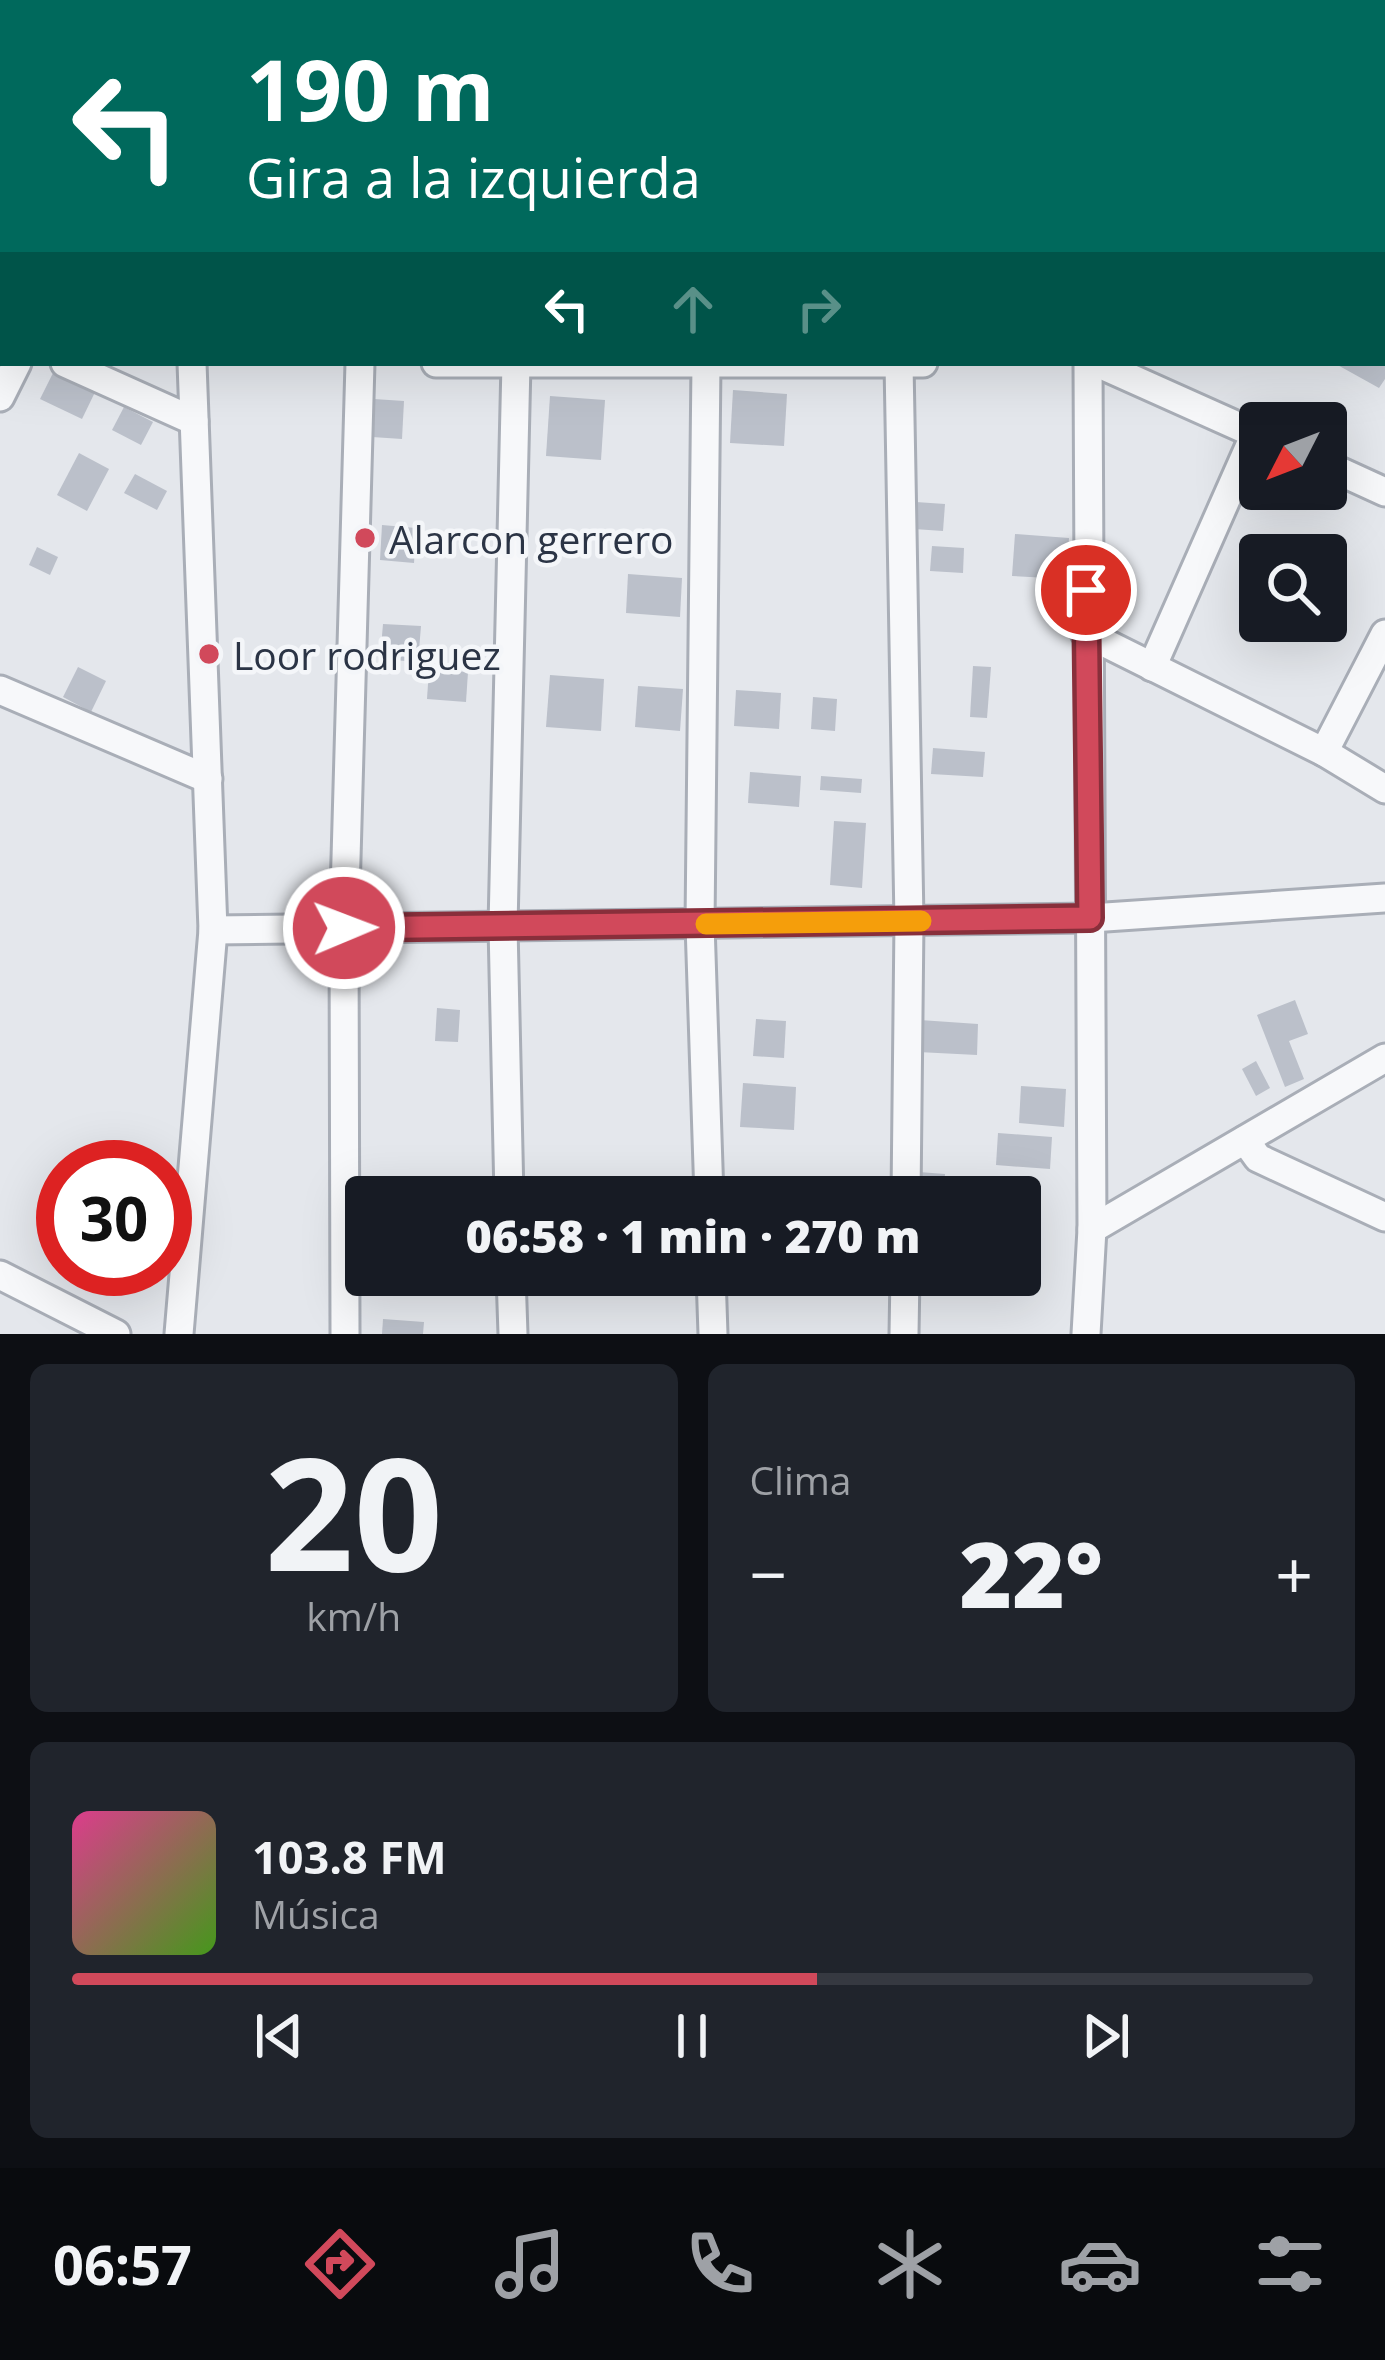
<!DOCTYPE html>
<html lang="es">
<head>
<meta charset="utf-8">
<style>
  body { margin:0; font-family:"Open Sans",sans-serif; background:#20242c; color:#f1f3f6; height:100vh; display:flex; flex-direction:column; font-size:45px; white-space:nowrap }
  * { box-sizing:border-box; margin:0 }
  p { font-size:39px; color:#9ea1a6 }
  .icon { flex:none; width:66px; height:66px; fill:none; stroke:currentColor; stroke-width:2; stroke-linecap:round; stroke-linejoin:round }
  .map { position:relative; height:1334px; overflow:hidden }
  .side { display:flex; flex-direction:column; gap:30px; padding:30px; background:#0d0f14; flex:1 }
  .side>* { flex:none }
  .guide { position:absolute; left:0px; top:0px; width:1386px; height:366px; box-shadow:0 12px 48px #0002; background:#00695c; color:#fff; overflow:hidden }
  .needle { width:78px; rotate:228deg }
  .fabs { position:absolute; left:1239px; top:402px; display:grid; gap:24px }
  .fabs a { display:grid; place-items:center; width:108px; height:108px; border-radius:12px; background:#171b24; box-shadow:0 12px 48px #0002; font-size:60px }
  .speed { position:absolute; left:36px; top:1140px; display:flex; gap:24px; font-size:60px; font-weight:700; text-align:center }
  .speed>* { display:grid; place-content:center; width:156px; height:156px; border-radius:50%; background:#171b24; box-shadow:0 12px 48px #0002; line-height:1 }
  .speed .limit { border:18px solid #d22; background:#fff; color:#111 }
  .pin { position:absolute; display:grid; place-items:center; width:102px; height:102px; color:#fff; margin:-51px; border:6px solid #fff; border-radius:50%; box-shadow:0 3px 12px #0007 }
  .me { position:absolute; width:132px; margin:-66px; rotate:89deg; stroke-linejoin:round; filter:drop-shadow(0 0 9px #0008) }
  .turn { display:flex; align-items:center; gap:42px; height:252px; padding:0 48px; font-size:54px }
  .turn .icon { width:156px; height:156px; stroke-width:2.5 }
  .turn b { display:block; font-size:84px; line-height:102px }
  .lanes { display:flex; align-items:center; height:114px; padding:0 48px; background:#0003; justify-content:center; gap:60px; direction:ltr }
  .lanes .off { opacity:.35 }
  .big { font-size:90px; font-weight:800; line-height:1.1 }
  .side .card { flex:1; display:flex; flex-direction:column; justify-content:center; gap:18px; min-width:0; padding:0 42px; border-radius:18px; background:#20242c }
  .side .dial { align-items:center; gap:0 }
  .dial b { font-size:156px; line-height:1 }
  .song { display:flex; align-items:center; gap:36px }
  .cover { width:144px; height:144px; border-radius:18px; background:linear-gradient(135deg,hsl(330 70% 55%),hsl(100 70% 35%)) }
  .played { height:12px; border-radius:6px; background:linear-gradient(90deg,#d1495b 60%,#363941 60%) }
  .keys { display:flex; justify-content:space-around; direction:ltr }
  .heat { display:flex; justify-content:space-between; align-items:center; font-size:66px; direction:ltr }
  .side .tiles { flex:1; display:grid; gap:30px; grid-template-columns:1fr 1fr }
  .card:last-child { grid-column:span 2 }
  .trip { position:absolute; left:345px; top:1176px; width:696px; height:120px; border-radius:12px; background:#171b24; box-shadow:0 12px 48px #0002; font-weight:800; line-height:120px; text-align:center }
  .tab-bar { display:flex; height:192px; justify-content:space-around; align-items:center; background:#090b0e; color:#9ea1a6 }
  .tab-bar .icon { width:84px; height:84px }
  .tab-bar .on { color:#d1495b }
  .tab-bar b { font-size:54px; color:#f1f3f6 }
  .map>svg:first-child { display:block }
  .building { fill:#bbc0ca }
  .lines { fill:none; stroke-linecap:round; stroke-linejoin:round }
  .minor-casing { stroke:#a9aeb7; stroke-width:33 }
  .minor { stroke:#f7f8fa; stroke-width:27 }
  .route-casing { stroke:#882f3b; stroke-width:30 }
  .route { stroke:#d1495b; stroke-width:21 }
  .slow { stroke:#f59e0b; stroke-width:21 }
  .poi-dot { fill:#d1495b; stroke:#f4f6f9; stroke-width:4.5 }
  .labels { text-anchor:middle; dominant-baseline:central; stroke-width:9; stroke-linejoin:round; paint-order:stroke }
  .poi-label { font-size:39px; fill:#2b3445; stroke:#f4f6f9; text-anchor:start }
</style>
</head>
<body>
<div class="map">
<svg width="1385" height="1334" viewBox="0 0 1385 1334">
  <rect width="100%" height="100%" fill="#e4e7ec"/>
  <g class="building">
    <path d="M1334,363h51v16l-6,9z"/>
    <path d="M56,367l41,21 -15,31 -42,-20z"/>
    <path d="M733,390l54,4 -3,52 -54,-3z"/>
    <path d="M550,396l55,4 -4,60 -55,-4z"/>
    <path d="M374,399l30,2 -2,38 -30,-2z"/>
    <path d="M124,407l29,15 -12,23 -29,-15z"/>
    <path d="M79,453l30,16 -22,42 -30,-16z"/>
    <path d="M135,474l32,17 -10,19 -33,-17z"/>
    <path d="M916,502l29,2 -2,27 -29,-2z"/>
    <path d="M382,525l34,3 -2,35 -34,-3z"/>
    <path d="M1015,534l54,4 -3,41 -54,-3z"/>
    <path d="M932,546l32,2 -1,25 -33,-2z"/>
    <path d="M37,547l21,10 -8,18 -21,-10z"/>
    <path d="M628,574l54,4 -2,39 -54,-4z"/>
    <path d="M383,624l38,2 -3,36 -38,-3z"/>
    <path d="M973,666l18,1 -4,51 -17,-1z"/>
    <path d="M78,667l28,14 -15,31 -28,-15z"/>
    <path d="M429,669l39,3 -2,30 -39,-3z"/>
    <path d="M550,675l54,4 -3,52 -55,-4z"/>
    <path d="M638,686l45,3 -3,42 -45,-4z"/>
    <path d="M736,690l45,3 -2,36 -45,-3z"/>
    <path d="M813,697l24,2 -2,32 -24,-2z"/>
    <path d="M933,748l52,4 -2,25 -52,-3z"/>
    <path d="M750,772l51,4 -2,31 -51,-4z"/>
    <path d="M821,776l41,3 -1,14 -41,-3z"/>
    <path d="M834,821l32,2 -4,65 -32,-3z"/>
    <path d="M1295,1000l13,34 -19,7 15,38 -19,8 -28,-72z"/>
    <path d="M437,1008l23,2 -2,32 -23,-1z"/>
    <path d="M756,1019l30,2 -2,37 -31,-2z"/>
    <path d="M920,1020l58,4 -1,31 -59,-3z"/>
    <path d="M1256,1061l14,27 -14,8 -14,-27z"/>
    <path d="M743,1083l53,4 -2,43 -54,-3z"/>
    <path d="M1021,1086l45,3 -2,38 -45,-4z"/>
    <path d="M998,1133l54,4 -2,32 -54,-4z"/>
    <path d="M919,1172l26,2 -2,23 -26,-1z"/>
    <path d="M1020,1252h21v31h-46v-8h25z"/>
    <path d="M814,1275h66l-1,18 -66,-5z"/>
    <path d="M383,1319l41,3 -1,12h-41z"/>
  </g>
  <g class="lines">
    <defs>
      <g id="minor">
        <path d="M127,0l7,3"/>
        <path d="M182,0l1,3"/>
        <path d="M389,3l1,-3"/>
        <path d="M613,3l2,-3"/>
        <path d="M835,3l1,-3"/>
        <path d="M1034,3l1,-3"/>
        <path d="M1232,3l1,-3"/>
        <path d="M0,123l3,2"/>
        <path d="M0,333l3,1"/>
        <path d="M65,363l129,58"/>
        <path d="M436,363h487"/>
        <path d="M706,363l-6,561 9,273"/>
        <path d="M899,363l10,558 -3,276"/>
        <path d="M1097,363l163,73"/>
        <path d="M0,397l17,-34"/>
        <path d="M1326,465l59,27"/>
        <path d="M1085,633l239,119 61,37"/>
        <path d="M1152,667l103,-233"/>
        <path d="M0,690l208,89"/>
        <path d="M1324,752l61,-118"/>
        <path d="M213,930l878,-12 294,-20"/>
        <path d="M1245,1140l13,18 127,59"/>
        <path d="M509,1197l-6,-271 13,-563"/>
        <path d="M1092,1229l293,-171"/>
        <path d="M0,1275l116,59"/>
        <path d="M511,1275l2,59"/>
        <path d="M711,1275l2,59"/>
        <path d="M179,1334l34,-404 -21,-567"/>
        <path d="M345,1334l-1,-405 16,-566"/>
        <path d="M904,1334l1,-59"/>
        <path d="M1086,1334l6,-105 -4,-866"/>
      </g>
    </defs>
    <use href="#minor" class="minor-casing"/>
    <use href="#minor" class="minor"/>
  </g>
  <g class="lines">
    <defs>
      <path id="route" d="M344,928l746,-10 -4,-328"/>
    </defs>
    <use href="#route" class="route-casing"/>
    <use href="#route" class="route"/>
    <path class="slow" d="M706,924l215,-3"/>
  </g>
  <g class="poi-dot">
    <circle cx="365" cy="538" r="12"/>
    <circle cx="209" cy="654" r="12"/>
  </g>
  <g class="labels">
    <g class="poi-label">
      <text x="389" y="538">Alarcon gerrero</text>
      <text x="233" y="654">Loor rodriguez</text>
    </g>
  </g>
</svg>
<div class="fabs">
<a><svg class="needle" viewBox="-14 -14 28 28"><path d="M0-13l5 13h-10z" fill="#e53935"/><path d="M0 13l5-13h-10z" fill="#9ea1a6"/></svg></a>
<a><svg class="icon" aria-label="search" viewBox="0 0 24 24"><circle cx="10" cy="10" r="6"/><path d="M15 15l6 6"/></svg></a>
</div>
<div class="speed"><div class="limit">30</div></div>
<div class="pin" style="left:1086px;top:590px;background:#d93025"><svg class="icon" aria-label="arrive" viewBox="0 0 24 24"><path d="M6 21V4h12l-3 4 3 4H6"/></svg></div>
<svg class="me" style="left:344px;top:928px" viewBox="-20 -20 40 40"><circle r="17" fill="#d1495b" stroke="#fff" stroke-width="3"/><path d="M0-11L8 9 0 5-8 9z" fill="#fff"/></svg>
<div class="trip">06:58 · 1 min · 270 m</div>
<div class="guide">
<div class="turn"><svg class="icon" aria-label="left" viewBox="0 0 24 24"><path d="M17 20v-9H6M10 6l-5 5 5 5"/></svg><div><b>190 m</b>Gira a la izquierda</div></div>
<div class="lanes"><svg class="icon" aria-label="left" viewBox="0 0 24 24"><path d="M17 20v-9H6M10 6l-5 5 5 5"/></svg><svg class="icon off" aria-label="ahead" viewBox="0 0 24 24"><path d="M12 20V5M6 11l6-6 6 6"/></svg><svg class="icon off" aria-label="right" viewBox="0 0 24 24"><path d="M7 20v-9h11M14 6l5 5-5 5"/></svg></div>
</div>
</div>
<section class="side">
<div class="tiles">
<div class="card dial"><b>20</b><p>km/h</p></div>
<div class="card"><p>Clima</p>
<div class="heat"><a>−</a><b class="big">22°</b><a>+</a></div>
</div>
<div class="card">
<div class="song"><i class="cover"></i><div><b>103.8 FM</b><p>Música</p></div></div>
<div class="played"></div>
<div class="keys"><svg class="icon" aria-label="previous" viewBox="0 0 24 24"><path d="M18 5L8 12l10 7zM5 5v14"/></svg><svg class="icon" aria-label="pause" viewBox="0 0 24 24"><path d="M8 5v14M16 5v14"/></svg><svg class="icon" aria-label="next" viewBox="0 0 24 24"><path d="M6 5l10 7-10 7zM19 5v14"/></svg></div>
</div>
</div>
</section>
<nav class="tab-bar">
<b>06:57</b>
<svg class="icon on" aria-label="directions" viewBox="0 0 24 24"><path d="M12 3l9 9-9 9-9-9zM9 14v-3h6M13 9l2 2-2 2"/></svg>
<svg class="icon" aria-label="music" viewBox="0 0 24 24"><path d="M9 18V5l10-2v13"/><circle cx="6" cy="18" r="3"/><circle cx="16" cy="16" r="3"/></svg>
<svg class="icon" aria-label="phone" viewBox="0 0 24 24"><path d="M5 4h4l2 5-3 2q2 4 5 5l2-3 5 2v4C11 20 4 13 5 4z"/></svg>
<svg class="icon" aria-label="climate" viewBox="0 0 24 24"><path d="M12 3v18M4 7l16 10M4 17L20 7"/></svg>
<svg class="icon" aria-label="car" viewBox="0 0 24 24"><path d="M5 17H2v-5l4-1 3-4h7l3 4 3 1v5h-3M9 17h6M6 11h13"/><circle cx="7" cy="17" r="2"/><circle cx="17" cy="17" r="2"/></svg>
<svg class="icon" aria-label="filters" viewBox="0 0 24 24"><path d="M4 7h16M4 17h16"/><circle cx="9" cy="7" r="2"/><circle cx="15" cy="17" r="2"/></svg>
</nav>
</body>
</html>
